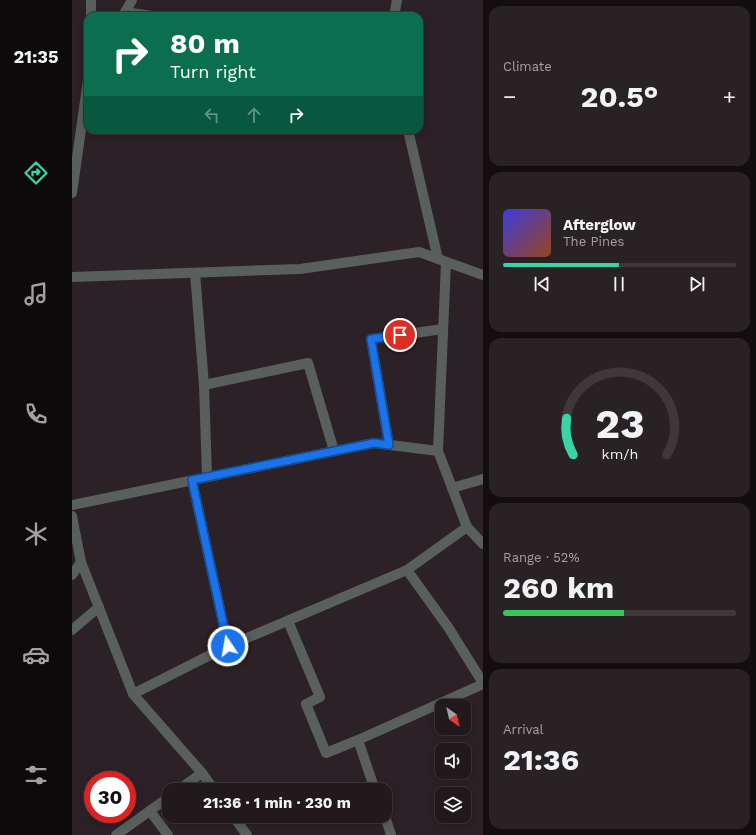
<!DOCTYPE html>
<html lang="en">
<head>
<meta charset="utf-8">
<style>
  body { margin:0; font-family:"Work Sans",sans-serif; background:#292225; color:#f1f3f6; height:100vh; display:flex; flex-direction:column; font-size:15px; white-space:nowrap }
  * { box-sizing:border-box; margin:0 }
  p { font-size:13px; color:#a2a0a3 }
  .icon { flex:none; width:22px; height:22px; fill:none; stroke:currentColor; stroke-width:2; stroke-linecap:round; stroke-linejoin:round }
  .map { position:relative; flex:1; overflow:hidden }
  .details { display:flex; flex-direction:column; gap:6px; padding:6px; background:#120e0f; width:273px }
  .details>* { flex:none }
  .top-card { position:absolute; left:12px; top:12px; width:339px; height:122px; border-radius:12px; box-shadow:0 2px 10px #0003,0 0 0 1px #3e383b; background:#0b6e4f; color:#fff; overflow:hidden }
  .needle { width:26px; rotate:146deg }
  .controls { position:absolute; left:363px; top:699px; display:grid; gap:8px }
  .controls a { display:grid; place-items:center; width:36px; height:36px; border-radius:8px; background:#21191c; box-shadow:0 2px 10px #0003,0 0 0 1px #3e383b; font-size:20px }
  .speed { position:absolute; left:12px; top:771px; display:flex; gap:8px; font-size:20px; font-weight:700; text-align:center }
  .speed>* { display:grid; place-content:center; width:52px; height:52px; border-radius:50%; background:#21191c; box-shadow:0 2px 10px #0003,0 0 0 1px #3e383b; line-height:1 }
  .speed .limit { border:6px solid #d22; background:#fff; color:#111 }
  .pin { position:absolute; display:grid; place-items:center; width:34px; height:34px; color:#fff; margin:-17px; border:2px solid #fff; border-radius:50%; box-shadow:0 1px 4px #0007 }
  .me { position:absolute; width:44px; margin:-22px; rotate:348deg; stroke-linejoin:round; filter:drop-shadow(0 0 3px #0008) }
  .turn { display:flex; align-items:center; gap:14px; height:84px; padding:0 20px; font-size:18px }
  .turn .icon { width:52px; height:52px; stroke-width:2.5 }
  .turn b { display:block; font-size:28px; line-height:34px }
  .lanes { display:flex; align-items:center; height:38px; padding:0 20px; background:#0003; justify-content:center; gap:20px; direction:ltr }
  .lanes .off { opacity:.35 }
  .big { font-size:30px; font-weight:700; line-height:1.1 }
  .details .card { flex:1; display:flex; flex-direction:column; justify-content:center; gap:6px; min-width:0; padding:0 14px; border-radius:12px; background:#292225 }
  .details .dial { align-items:center; gap:0 }
  .dial svg { height:104px; overflow:visible; fill:none; stroke:#3e383b; stroke-width:7; stroke-linecap:round; text-anchor:middle }
  .dial text { fill:#f1f3f6; stroke:none }
  .song { display:flex; align-items:center; gap:12px }
  .cover { width:48px; height:48px; border-radius:6px; background:linear-gradient(135deg,hsl(240 70% 55%),hsl(20 70% 35%)) }
  .played { height:4px; border-radius:2px; background:linear-gradient(90deg,#38d4a6 50%,#3e383b 50%) }
  .keys { display:flex; justify-content:space-around; direction:ltr }
  .heat { display:flex; justify-content:space-between; align-items:center; font-size:22px; direction:ltr }
  .charge { height:6px; border-radius:3px; background:linear-gradient(90deg,#34c759 52%,#3e383b 0) }
  .trip { position:absolute; left:90px; top:783px; width:230px; height:40px; border-radius:12px; background:#21191c; box-shadow:0 2px 10px #0003,0 0 0 1px #3e383b; font-weight:700; line-height:40px; text-align:center }
  main { display:flex; flex:1; min-height:0 }
  .dock { display:flex; flex-direction:column; width:72px; justify-content:space-around; align-items:center; background:#0d0a0b; color:#a2a0a3 }
  .dock .icon { width:28px; height:28px }
  .dock .selected { color:#38d4a6 }
  .dock b { font-size:18px; color:#f1f3f6 }
  .map>svg:first-child { display:block }
  .lines { fill:none; stroke-linecap:round; stroke-linejoin:round }
  .street { stroke:#595f5c; stroke-width:10 }
  .route-casing { stroke:#114b97; stroke-width:10 }
  .route { stroke:#1a73e8; stroke-width:7 }
</style>
</head>
<body>
<main>
<nav class="dock">
<b>21:35</b>
<svg class="icon selected" aria-label="directions" viewBox="0 0 24 24"><path d="M12 3l9 9-9 9-9-9zM9 14v-3h6M13 9l2 2-2 2"/></svg>
<svg class="icon" aria-label="music" viewBox="0 0 24 24"><path d="M9 18V5l10-2v13"/><circle cx="6" cy="18" r="3"/><circle cx="16" cy="16" r="3"/></svg>
<svg class="icon" aria-label="phone" viewBox="0 0 24 24"><path d="M5 4h4l2 5-3 2q2 4 5 5l2-3 5 2v4C11 20 4 13 5 4z"/></svg>
<svg class="icon" aria-label="climate" viewBox="0 0 24 24"><path d="M12 3v18M4 7l16 10M4 17L20 7"/></svg>
<svg class="icon" aria-label="car" viewBox="0 0 24 24"><path d="M5 17H2v-5l4-1 3-4h7l3 4 3 1v5h-3M9 17h6M6 11h13"/><circle cx="7" cy="17" r="2"/><circle cx="17" cy="17" r="2"/></svg>
<svg class="icon" aria-label="filters" viewBox="0 0 24 24"><path d="M4 7h16M4 17h16"/><circle cx="9" cy="7" r="2"/><circle cx="15" cy="17" r="2"/></svg>
</nav>
<div class="map">
<svg width="411" height="835" viewBox="0 0 411 835">
  <rect width="100%" height="100%" fill="#2c2126"/>
  <g class="lines">
    <g class="street">
      <path d="M19,0v16"/>
      <path d="M53,12l27,4"/>
      <path d="M51,16l9,-16"/>
      <path d="M322,16l3,-16"/>
      <path d="M336,130l30,129"/>
      <path d="M0,193l16,-113"/>
      <path d="M123,273l9,112"/>
      <path d="M0,277l228,-8 119,-17 64,23"/>
      <path d="M317,445l-18,-106 72,-10"/>
      <path d="M135,477l-3,-92 104,-22 26,88"/>
      <path d="M120,480l36,166"/>
      <path d="M380,488l31,-9"/>
      <path d="M0,505l302,-62 64,8 8,-189"/>
      <path d="M0,516l9,46 -9,13"/>
      <path d="M395,527l16,17"/>
      <path d="M9,562l52,132 95,-48 179,-76 60,-43 -29,-76"/>
      <path d="M335,570l41,57 35,56"/>
      <path d="M216,621l32,76 -14,7 20,49 32,-13"/>
      <path d="M0,630l27,-23"/>
      <path d="M61,694l69,79 -24,17"/>
      <path d="M130,773l12,17"/>
      <path d="M303,790l-17,-50 125,-56"/>
      <path d="M78,811l18,24"/>
      <path d="M161,816l14,19"/>
      <path d="M313,816l6,19"/>
      <path d="M44,835l53,-38"/>
    </g>
  </g>
  <g class="lines">
    <defs>
      <path id="route" d="M156,646l-36,-166 182,-37 15,2 -18,-106 29,-4"/>
    </defs>
    <use href="#route" class="route-casing"/>
    <use href="#route" class="route"/>
  </g>
</svg>
<div class="controls">
<a><svg class="needle" viewBox="-14 -14 28 28"><path d="M0-13l5 13h-10z" fill="#e53935"/><path d="M0 13l5-13h-10z" fill="#a2a0a3"/></svg></a>
<a><svg class="icon" aria-label="sound" viewBox="0 0 24 24"><path d="M4 9h4l5-4v14l-5-4H4zM17 9q2 3 0 6"/></svg></a>
<a><svg class="icon" aria-label="layers" viewBox="0 0 24 24"><path d="M12 4l9 5-9 5-9-5zM3 14l9 5 9-5"/></svg></a>
</div>
<div class="speed"><div class="limit">30</div></div>
<div class="pin" style="left:328px;top:335px;background:#d93025"><svg class="icon" aria-label="arrive" viewBox="0 0 24 24"><path d="M6 21V4h12l-3 4 3 4H6"/></svg></div>
<svg class="me" style="left:156px;top:646px" viewBox="-20 -20 40 40"><circle r="17" fill="#1a73e8" stroke="#fff" stroke-width="3"/><path d="M0-11L8 9 0 5-8 9z" fill="#fff"/></svg>
<div class="trip">21:36 · 1 min · 230 m</div>
<div class="top-card">
<div class="turn"><svg class="icon" aria-label="right" viewBox="0 0 24 24"><path d="M7 20v-9h11M14 6l5 5-5 5"/></svg><div><b>80 m</b>Turn right</div></div>
<div class="lanes"><svg class="icon off" aria-label="left" viewBox="0 0 24 24"><path d="M17 20v-9H6M10 6l-5 5 5 5"/></svg><svg class="icon off" aria-label="ahead" viewBox="0 0 24 24"><path d="M12 20V5M6 11l6-6 6 6"/></svg><svg class="icon" aria-label="right" viewBox="0 0 24 24"><path d="M7 20v-9h11M14 6l5 5-5 5"/></svg></div>
</div>
</div>
<section class="details">
<div class="card"><p>Climate</p>
<div class="heat"><a>−</a><b class="big">20.5°</b><a>+</a></div>
</div>
<div class="card">
<div class="song"><i class="cover"></i><div><b>Afterglow</b><p>The Pines</p></div></div>
<div class="played"></div>
<div class="keys"><svg class="icon" aria-label="previous" viewBox="0 0 24 24"><path d="M18 5L8 12l10 7zM5 5v14"/></svg><svg class="icon" aria-label="pause" viewBox="0 0 24 24"><path d="M8 5v14M16 5v14"/></svg><svg class="icon" aria-label="next" viewBox="0 0 24 24"><path d="M6 5l10 7-10 7zM19 5v14"/></svg></div>
</div>
<div class="card dial"><svg viewBox="0 0 100 80">
<path d="M14 69A42 42 0 1 1 86 69"/>
<path d="M14 69A42 42 0 0 1 9 41" stroke="#38d4a6"/>
<text x="50" y="56" font-size="32" font-weight="700">23</text>
<text x="50" y="72" font-size="11">km/h</text>
</svg></div>
<div class="card"><p>Range · 52%</p><b class="big">260 km</b><div class="charge"></div></div>
<div class="card"><p>Arrival</p><b class="big">21:36</b></div>
</section>
</main>
</body>
</html>
